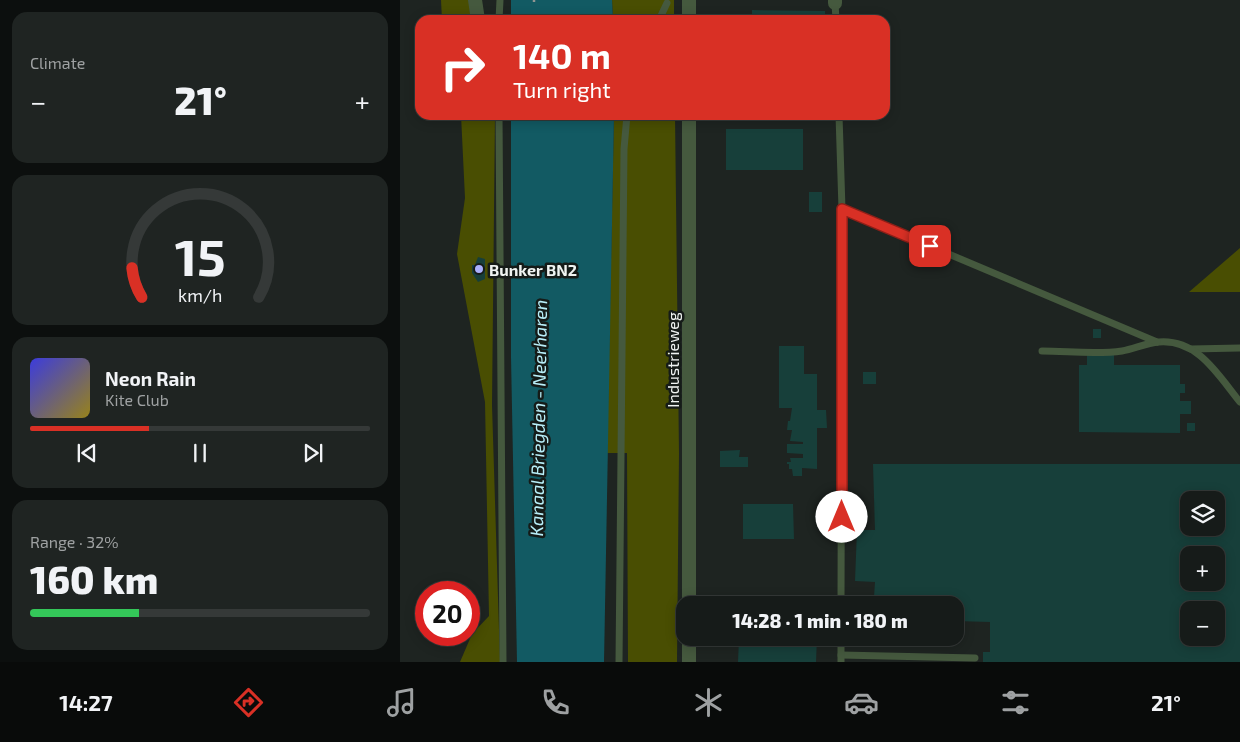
<!DOCTYPE html>
<html lang="en">
<head>
<meta charset="utf-8">
<style>
  body { margin:0; font-family:"Exo 2",sans-serif; background:#1f2422; color:#f1f3f6; height:100vh; display:flex; flex-direction:column; font-size:19px; white-space:nowrap }
  * { box-sizing:border-box; margin:0 }
  p { font-size:16px; color:#9ea1a2 }
  .icon { flex:none; width:28px; height:28px; fill:none; stroke:currentColor; stroke-width:2; stroke-linecap:round; stroke-linejoin:round }
  .map { position:relative; flex:1; overflow:hidden }
  .details { display:flex; flex-direction:column; gap:12px; padding:12px; background:#0c0f0e; width:400px }
  .details>* { flex:none }
  .hud { position:absolute; left:15px; top:15px; width:475px; height:105px; border-radius:15px; box-shadow:0 2px 12px #0003,0 0 0 1px #353938; background:#d93025; color:#fff; overflow:hidden }
  .buttons { position:absolute; left:780px; top:491px; display:grid; gap:10px }
  .buttons a { display:grid; place-items:center; width:45px; height:45px; border-radius:10px; background:#161b19; box-shadow:0 2px 12px #0003,0 0 0 1px #353938; font-size:25px }
  .speed { position:absolute; left:15px; top:581px; display:flex; gap:10px; font-size:25px; font-weight:700; text-align:center }
  .speed>* { display:grid; place-content:center; width:65px; height:65px; border-radius:50%; background:#161b19; box-shadow:0 2px 12px #0003,0 0 0 1px #353938; line-height:1 }
  .speed .limit { border:8px solid #d22; background:#fff; color:#111 }
  .pin { position:absolute; display:grid; place-items:center; width:42px; height:42px; color:#fff; margin:-21px; border-radius:10px; box-shadow:0 2px 8px #0006 }
  .me { position:absolute; width:55px; margin:-28px; rotate:0deg; stroke-linejoin:round; filter:drop-shadow(0 0 4px #0008) }
  .turn { display:flex; align-items:center; gap:18px; height:105px; padding:0 15px; font-size:22px }
  .turn .icon { width:65px; height:65px; stroke-width:2.5 }
  .turn b { display:block; font-size:35px; line-height:42px }
  .big { font-size:38px; font-weight:800; line-height:1.1 }
  .details .tile { flex:1; display:flex; flex-direction:column; justify-content:center; gap:8px; min-width:0; padding:0 18px; border-radius:15px; background:#1f2422 }
  .details .dial { align-items:center; gap:0 }
  .dial svg { height:130px; overflow:visible; fill:none; stroke:#353938; stroke-width:7; stroke-linecap:round; text-anchor:middle }
  .dial text { fill:#f1f3f6; stroke:none }
  .song { display:flex; align-items:center; gap:15px }
  .cover { width:60px; height:60px; border-radius:8px; background:linear-gradient(135deg,hsl(240 70% 55%),hsl(50 70% 35%)) }
  .played { height:5px; border-radius:2px; background:linear-gradient(90deg,#d93025 35%,#353938 35%) }
  .keys { display:flex; justify-content:space-around; direction:ltr }
  .heat { display:flex; justify-content:space-between; align-items:center; font-size:28px; direction:ltr }
  .charge { height:8px; border-radius:4px; background:linear-gradient(90deg,#34c759 32%,#353938 0) }
  .trip { position:absolute; left:276px; top:596px; width:288px; height:50px; border-radius:15px; background:#161b19; box-shadow:0 2px 12px #0003,0 0 0 1px #353938; font-weight:800; line-height:50px; text-align:center }
  .tabs { display:flex; height:80px; justify-content:space-around; align-items:center; background:#090b0a; color:#9ea1a2 }
  .tabs .icon { width:35px; height:35px }
  .tabs .selected { color:#d93025 }
  .tabs b { font-size:22px; color:#f1f3f6 }
  main { display:flex; flex:1; min-height:0 }
  .map>svg:first-child { display:block }
  .green { fill:#494e02 }
  .water { fill:#125a63 }
  .building { fill:#173f3a; fill-rule:evenodd }
  .lines { fill:none; stroke-linecap:round; stroke-linejoin:round }
  .path { stroke:#909592; stroke-width:2.5; stroke-dasharray:2.5 4; stroke-linecap:butt }
  .lane { stroke:#45593e; stroke-width:7 }
  .street { stroke:#45593e; stroke-width:14 }
  .route-casing { stroke:#8d1f18; stroke-width:12 }
  .route { stroke:#d93025; stroke-width:9 }
  .poi-dot { fill:#a9b0fc; stroke:#151b18; stroke-width:2 }
  .labels { text-anchor:middle; dominant-baseline:central; stroke-width:5; stroke-linejoin:round; paint-order:stroke }
  .poi-label { font-size:16px; font-weight:bold; fill:#f0f4f2; stroke:#151b18; text-anchor:start }
  .street-label { font-size:16px; fill:#f0f4f2; stroke:#151b18 }
  .water-label { font-size:18px; font-style:italic; fill:#b8eff9; stroke:#151b18 }
</style>
</head>
<body>
<main>
<section class="details">
<div class="tile"><p>Climate</p>
<div class="heat"><a>−</a><b class="big">21°</b><a>+</a></div>
</div>
<div class="tile dial"><svg viewBox="0 0 100 80">
<path d="M14 69A42 42 0 1 1 86 69"/>
<path d="M14 69A42 42 0 0 1 8 51" stroke="#d93025"/>
<text x="50" y="56" font-size="32" font-weight="700">15</text>
<text x="50" y="72" font-size="11">km/h</text>
</svg></div>
<div class="tile">
<div class="song"><i class="cover"></i><div><b>Neon Rain</b><p>Kite Club</p></div></div>
<div class="played"></div>
<div class="keys"><svg class="icon" aria-label="previous" viewBox="0 0 24 24"><path d="M18 5L8 12l10 7zM5 5v14"/></svg><svg class="icon" aria-label="pause" viewBox="0 0 24 24"><path d="M8 5v14M16 5v14"/></svg><svg class="icon" aria-label="next" viewBox="0 0 24 24"><path d="M6 5l10 7-10 7zM19 5v14"/></svg></div>
</div>
<div class="tile"><p>Range · 32%</p><b class="big">160 km</b><div class="charge"></div></div>
</section>
<div class="map">
<svg width="840" height="662" viewBox="0 0 840 662">
  <rect width="100%" height="100%" fill="#1e2421"/>
  <g class="green">
    <path d="M41,0h33l1,20h-33z"/>
    <path d="M212,0h62v20h-61z"/>
    <path d="M61,115h34l-3,290 8,257h-40l12,-28 17,-18 -4,-214 -28,-148 8,-56z"/>
    <path d="M214,115h61l4,338 -2,209h-49l-1,-209h-20z"/>
    <path d="M840,248v44h-51z"/>
  </g>
  <g class="water">
    <path d="M111,0h101l1,20h-102z"/>
    <path d="M111,115h103l-10,547h-87l-6,-305z"/>
  </g>
  <g class="building">
    <path d="M352,10l73,1v9h-73z"/>
    <rect x="326" y="129" width="77" height="41"/>
    <rect x="409" y="192" width="13" height="20"/>
    <path d="M78,257l7,2v20l-7,3 -6,-9v-8h3z"/>
    <rect x="693" y="329" width="8" height="9"/>
    <path d="M379,346h25v28h13v36h9l1,18h-10v41l-15,-1v8h-9l-1,-7h-3v-5h-2v-2h4l-1,-4h13v-4l-16,-1v-9h16v-2l-13,-1 2,-11h-5l1,-9h2l2,-13h-13z"/>
    <path d="M687,354h27v11h66v19h5v9h-5v8h11v13h-11v19l-101,-1v-67h8z"/>
    <rect x="463" y="372" width="13" height="12"/>
    <rect x="787" y="423" width="8" height="8"/>
    <path d="M340,450l-1,7h9v10h-28v-16z"/>
    <path d="M473,464h367v198h-257v-10h7v-30l-35,-1v-16h-65v-8h-16l1,-15 -20,-1 2,-51h18zM789,500h27v28h-27zM789,555h27v27h-27zM789,610h27v28h-27z"/>
    <path d="M343,504h50l1,35h-51z"/>
    <path d="M339,638h78l-1,24h-78z"/>
    <rect x="491" y="638" width="59" height="9"/>
  </g>
  <g class="lines">
    <path class="path" d="M134,0v2"/>
    <g class="lane">
      <path d="M435,3l1,17"/>
      <path d="M99,20l1,-20"/>
      <path d="M259,20l8,-17"/>
      <path d="M99,115l4,547"/>
      <path d="M439,115l3,94"/>
      <path d="M791,349l49,-1"/>
      <path d="M642,351c25,0 54,4 80,0 12,-2 24,-8 37,-9 39,-3 59,33 81,60"/>
      <path d="M441,605l1,-396 315,133"/>
      <path d="M441,655l134,3"/>
      <path d="M219,662l5,-513 3,-34"/>
      <path d="M441,662v-24"/>
    </g>
    <g class="street">
      <path d="M75,0l3,20"/>
      <path d="M435,0v3"/>
      <path d="M289,20v-20"/>
      <path d="M289,605v-490"/>
      <path d="M289,662v-24"/>
    </g>
  </g>
  <g class="lines">
    <defs>
      <path id="route" d="M442,517v-308l88,37"/>
    </defs>
    <use href="#route" class="route-casing"/>
    <use href="#route" class="route"/>
  </g>
  <circle class="poi-dot" cx="79" cy="269" r="5"/>
  <g class="labels">
    <g class="poi-label">
      <text x="89" y="269">Bunker BN2</text>
    </g>
    <g class="street-label">
      <text transform="translate(272 360) rotate(-90)">Industrieweg</text>
    </g>
    <g class="water-label">
      <text transform="translate(138 418) rotate(-89)">Kanaal Briegden - Neerharen</text>
    </g>
  </g>
</svg>
<div class="buttons">
<a><svg class="icon" aria-label="layers" viewBox="0 0 24 24"><path d="M12 4l9 5-9 5-9-5zM3 14l9 5 9-5"/></svg></a>
<a>+</a>
<a>−</a>
</div>
<div class="speed"><div class="limit">20</div></div>
<div class="pin" style="left:530px;top:246px;background:#d93025"><svg class="icon" aria-label="arrive" viewBox="0 0 24 24"><path d="M6 21V4h12l-3 4 3 4H6"/></svg></div>
<svg class="me" style="left:442px;top:517px" viewBox="-20 -20 40 40"><circle r="19" fill="#fff"/><path d="M0-13L10 11 0 6-10 11z" fill="#d93025"/></svg>
<div class="trip">14:28 · 1 min · 180 m</div>
<div class="hud">
<div class="turn"><svg class="icon" aria-label="right" viewBox="0 0 24 24"><path d="M7 20v-9h11M14 6l5 5-5 5"/></svg><div><b>140 m</b>Turn right</div></div>
</div>
</div>
</main>
<nav class="tabs">
<b>14:27</b>
<svg class="icon selected" aria-label="directions" viewBox="0 0 24 24"><path d="M12 3l9 9-9 9-9-9zM9 14v-3h6M13 9l2 2-2 2"/></svg>
<svg class="icon" aria-label="music" viewBox="0 0 24 24"><path d="M9 18V5l10-2v13"/><circle cx="6" cy="18" r="3"/><circle cx="16" cy="16" r="3"/></svg>
<svg class="icon" aria-label="phone" viewBox="0 0 24 24"><path d="M5 4h4l2 5-3 2q2 4 5 5l2-3 5 2v4C11 20 4 13 5 4z"/></svg>
<svg class="icon" aria-label="climate" viewBox="0 0 24 24"><path d="M12 3v18M4 7l16 10M4 17L20 7"/></svg>
<svg class="icon" aria-label="car" viewBox="0 0 24 24"><path d="M5 17H2v-5l4-1 3-4h7l3 4 3 1v5h-3M9 17h6M6 11h13"/><circle cx="7" cy="17" r="2"/><circle cx="17" cy="17" r="2"/></svg>
<svg class="icon" aria-label="filters" viewBox="0 0 24 24"><path d="M4 7h16M4 17h16"/><circle cx="9" cy="7" r="2"/><circle cx="15" cy="17" r="2"/></svg>
<b>21°</b>
</nav>
</body>
</html>
